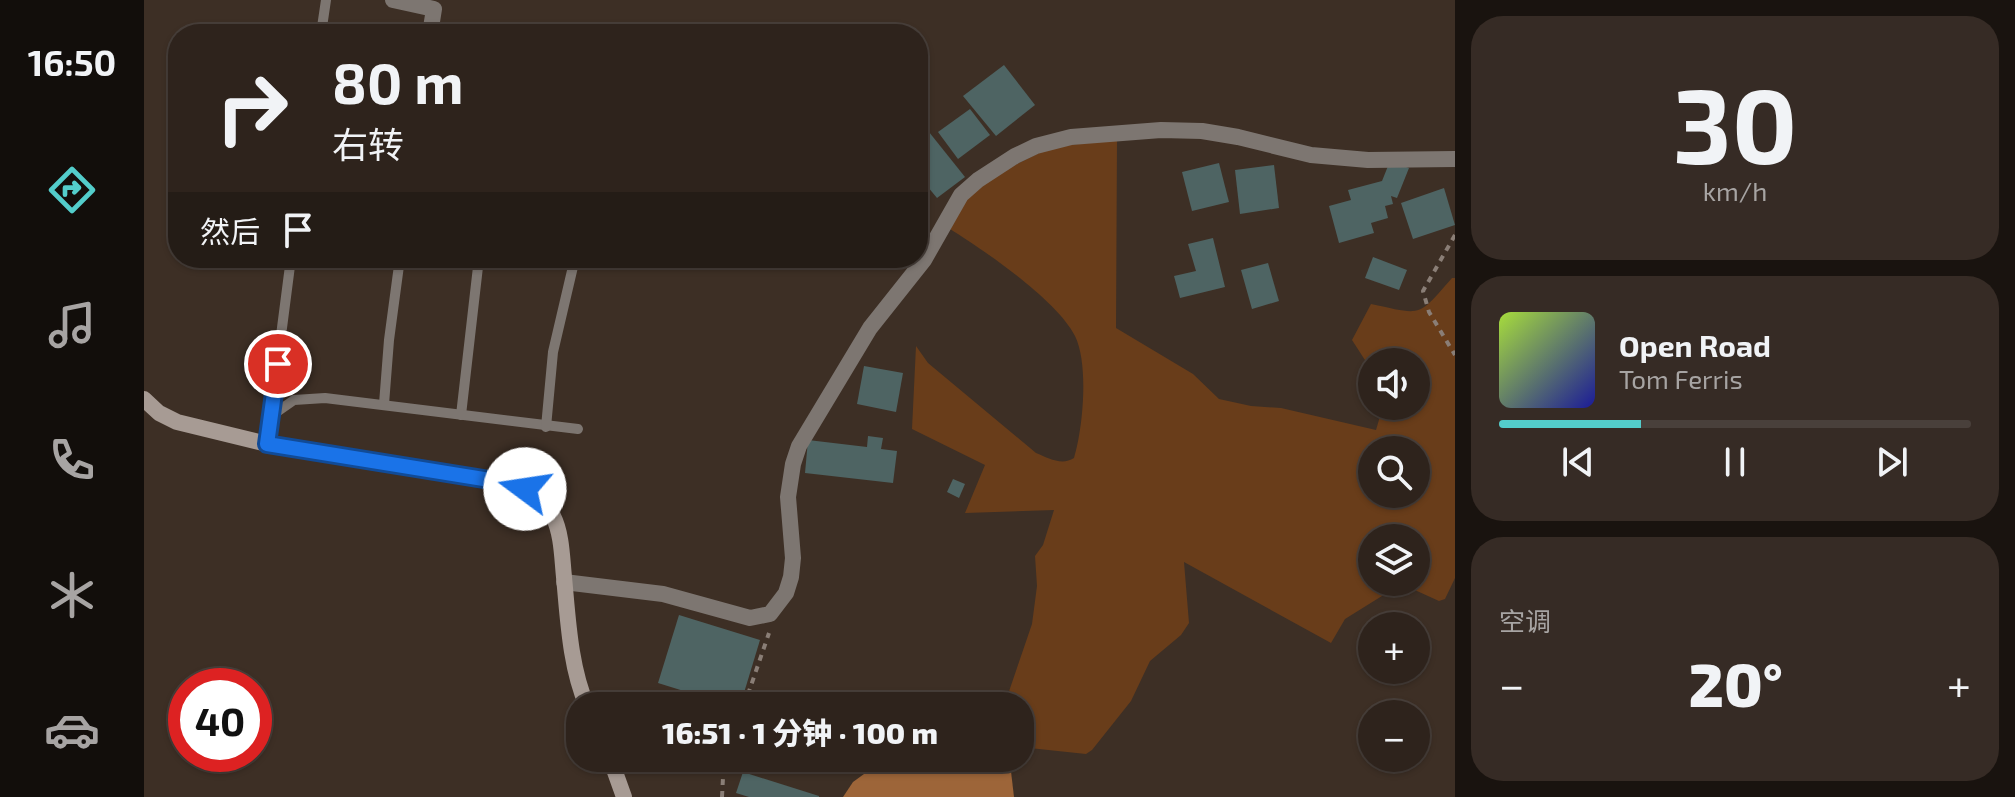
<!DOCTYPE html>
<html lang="zh">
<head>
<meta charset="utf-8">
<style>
  body { margin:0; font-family:"Exo 2","Noto Sans SC",sans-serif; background:#362b25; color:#f1f3f6; height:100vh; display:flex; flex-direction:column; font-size:30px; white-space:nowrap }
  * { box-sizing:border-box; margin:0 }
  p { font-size:26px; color:#a7a4a3 }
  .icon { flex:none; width:44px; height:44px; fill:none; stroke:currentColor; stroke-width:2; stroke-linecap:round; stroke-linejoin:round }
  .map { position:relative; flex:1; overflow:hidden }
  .side { display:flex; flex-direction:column; gap:16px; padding:16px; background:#19130f; width:560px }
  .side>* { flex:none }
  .hud { position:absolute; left:24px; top:24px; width:760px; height:244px; border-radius:32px; box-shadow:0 2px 6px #0004,0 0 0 2px #49403b; background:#2e231c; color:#f1f3f6; overflow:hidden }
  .fabs { position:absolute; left:1214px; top:348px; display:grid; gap:16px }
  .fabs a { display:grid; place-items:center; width:72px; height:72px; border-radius:50%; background:#2e231c; box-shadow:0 2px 6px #0004,0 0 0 2px #49403b; font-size:40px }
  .speed { position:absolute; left:24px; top:668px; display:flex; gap:16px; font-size:40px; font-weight:700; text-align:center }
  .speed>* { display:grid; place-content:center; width:104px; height:104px; border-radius:50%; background:#2e231c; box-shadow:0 2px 6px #0004,0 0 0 2px #49403b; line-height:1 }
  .speed .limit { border:12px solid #d22; background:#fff; color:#111 }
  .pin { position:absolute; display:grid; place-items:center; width:68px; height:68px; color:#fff; margin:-34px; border:4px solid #fff; border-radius:50%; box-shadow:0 2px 8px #0007 }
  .me { position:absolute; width:88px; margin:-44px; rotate:284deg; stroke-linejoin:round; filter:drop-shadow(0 0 6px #0008) }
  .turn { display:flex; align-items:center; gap:28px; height:168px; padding:0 32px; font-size:36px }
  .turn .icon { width:104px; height:104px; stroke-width:2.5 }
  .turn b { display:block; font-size:56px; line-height:68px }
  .then { display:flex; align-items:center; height:76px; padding:0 32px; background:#0003; gap:16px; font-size:30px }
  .big { font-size:60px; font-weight:800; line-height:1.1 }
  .side .tile { flex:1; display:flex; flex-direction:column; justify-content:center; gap:12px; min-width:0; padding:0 28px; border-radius:32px; background:#362b25 }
  .side .dial { align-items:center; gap:0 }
  .dial b { font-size:104px; line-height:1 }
  .song { display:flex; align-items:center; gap:24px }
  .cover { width:96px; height:96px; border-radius:12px; background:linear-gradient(135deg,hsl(80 70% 55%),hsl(240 70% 35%)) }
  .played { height:8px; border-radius:4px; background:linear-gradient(90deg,#53cdcb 30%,#49403b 30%) }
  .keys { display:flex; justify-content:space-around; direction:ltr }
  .heat { display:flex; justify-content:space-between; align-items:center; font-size:44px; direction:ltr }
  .trip { position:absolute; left:422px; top:692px; width:468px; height:80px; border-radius:32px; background:#2e231c; box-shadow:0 2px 6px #0004,0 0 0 2px #49403b; font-weight:800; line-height:80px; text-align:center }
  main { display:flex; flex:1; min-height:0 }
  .menu { display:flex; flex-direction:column; width:144px; justify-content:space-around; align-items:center; background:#120e0b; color:#a7a4a3 }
  .menu .icon { width:56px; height:56px }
  .menu .current { color:#53cdcb }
  .menu b { font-size:36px; color:#f1f3f6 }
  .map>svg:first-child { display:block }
  .green { fill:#693d1a; fill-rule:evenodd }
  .water { fill:#9d6539 }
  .building { fill:#4e6463 }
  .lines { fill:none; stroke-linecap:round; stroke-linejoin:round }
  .path { stroke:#8a7e76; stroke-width:4; stroke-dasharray:6 6; stroke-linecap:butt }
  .lane { stroke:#7d7671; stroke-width:10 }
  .street { stroke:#7d7671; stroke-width:16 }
  .secondary { stroke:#a79b94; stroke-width:16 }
  .route-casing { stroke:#114b97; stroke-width:20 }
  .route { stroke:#1a73e8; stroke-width:14 }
</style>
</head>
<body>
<main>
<nav class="menu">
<b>16:50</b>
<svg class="icon current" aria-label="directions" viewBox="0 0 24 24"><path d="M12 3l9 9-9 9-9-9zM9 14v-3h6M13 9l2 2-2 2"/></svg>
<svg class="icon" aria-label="music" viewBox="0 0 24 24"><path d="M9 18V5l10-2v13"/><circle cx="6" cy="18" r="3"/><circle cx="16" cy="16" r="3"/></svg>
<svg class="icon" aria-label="phone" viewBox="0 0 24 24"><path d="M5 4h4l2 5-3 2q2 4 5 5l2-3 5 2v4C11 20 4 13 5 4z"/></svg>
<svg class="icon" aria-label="climate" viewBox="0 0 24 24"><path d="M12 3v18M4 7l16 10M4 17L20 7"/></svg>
<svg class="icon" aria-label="car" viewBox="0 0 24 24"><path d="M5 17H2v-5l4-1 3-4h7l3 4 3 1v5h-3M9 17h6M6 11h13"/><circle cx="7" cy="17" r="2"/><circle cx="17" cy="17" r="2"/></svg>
</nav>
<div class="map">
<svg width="1311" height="797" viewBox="0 0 1311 797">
  <rect width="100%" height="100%" fill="#3d2f25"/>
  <path class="green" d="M973,140l-1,188 77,46 26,25 32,7 30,2 95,22 7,-24h33v-44h-44v9l-20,-31 19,-36c52,11 46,14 81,-26h3v300l-10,21 -6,2 -33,-15h-8l-53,33 -14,24 -147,-81 5,61 -8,12 -31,26 -19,40 -39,49 -6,4 -66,-7v-41h-16l28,-82 5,-38 -2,-30 8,-11 11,-35 -89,3 20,-48 -73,-36 4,-83 12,17 108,90c12,5 26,13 38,5 9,-29 15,-94 1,-122 -18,-36 -90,-85 -125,-107l14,-29 31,-25 56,-28zM1228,450h44v44h-44zM1228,538h44v44h-44z"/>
  <path class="water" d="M742,758h118l6,5 4,34h-171l10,-15z"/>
  <g class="building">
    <path d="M860,65l31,40 -39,31 -33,-40z"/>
    <path d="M826,109l20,26 -32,24 -20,-27z"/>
    <path d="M785,132l36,45 -28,21 -19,-23v-35z"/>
    <path d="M1246,161l19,7 -12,30 -6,-2 2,8 -8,2 3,12 -17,5 3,10 -35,10 -10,-37 22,-6 -3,-10 34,-9z"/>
    <path d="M1075,163l10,39 -37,9 -10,-39z"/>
    <path d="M1130,165l5,43 -39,6 -5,-44z"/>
    <path d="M1300,188l11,37 -42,14 -12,-36z"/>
    <path d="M1069,238l12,49 -45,11 -6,-22 22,-5 -8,-27z"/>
    <path d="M1229,257l34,13 -8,20 -34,-12z"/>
    <path d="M1124,263l11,38 -27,8 -11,-39z"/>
    <path d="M720,366l39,7 -7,39 -39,-8z"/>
    <path d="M724,436l15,2 -2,11 16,2 -4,32 -88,-10 3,-33 59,7z"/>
    <path d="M809,479l12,5 -6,14 -12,-6z"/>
    <path d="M535,615l81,25 -20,66h-8l-74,-23z"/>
    <path d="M599,772l76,24v1h-70l-13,-4z"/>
  </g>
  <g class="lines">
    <g class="path">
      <path d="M1311,235l-32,56 6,21 26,43"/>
      <path d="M600,706l25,-73"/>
      <path d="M578,797l2,-39"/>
    </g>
    <g class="lane">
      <path d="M177,34l5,-34"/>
      <path d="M240,404l5,-64 11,-82"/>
      <path d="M317,415l18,-157"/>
      <path d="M127,416l23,-16 31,-2 253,31"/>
      <path d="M402,427l7,-75 22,-94"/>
      <path d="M123,444l24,-186"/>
    </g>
    <g class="street">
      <path d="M249,0l41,9 -4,25"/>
      <path d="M420,582l99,12 87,24 20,-4 16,-21 5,-16 2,-19 -5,-61 5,-33 6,-18 71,-118 54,-68 37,-65 17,-15 37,-24 21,-10 35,-9 90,-7 41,1 36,6 73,18 57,5 87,-1"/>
    </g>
    <g class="secondary">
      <path d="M0,399l15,14 18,9 90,22 229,37c23,6 45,12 57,35 9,18 9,42 11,61 4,42 6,90 23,129"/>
      <path d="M466,758l14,39"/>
    </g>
  </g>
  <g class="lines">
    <defs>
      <path id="route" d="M134,364l-11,80 229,37 29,8"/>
    </defs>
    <use href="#route" class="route-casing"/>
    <use href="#route" class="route"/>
  </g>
</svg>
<div class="fabs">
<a><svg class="icon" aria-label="sound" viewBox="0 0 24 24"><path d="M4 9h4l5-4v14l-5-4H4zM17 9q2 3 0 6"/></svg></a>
<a><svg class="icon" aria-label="search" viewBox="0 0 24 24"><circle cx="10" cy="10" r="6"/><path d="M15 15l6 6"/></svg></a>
<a><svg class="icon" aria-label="layers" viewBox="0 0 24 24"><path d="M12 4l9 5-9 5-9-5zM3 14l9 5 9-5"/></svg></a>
<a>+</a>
<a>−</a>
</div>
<div class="speed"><div class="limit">40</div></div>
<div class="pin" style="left:134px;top:364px;background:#d93025"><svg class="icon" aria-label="arrive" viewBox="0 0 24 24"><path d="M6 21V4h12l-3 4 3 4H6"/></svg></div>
<svg class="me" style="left:381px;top:489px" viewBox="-20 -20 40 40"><circle r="19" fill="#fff"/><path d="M0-13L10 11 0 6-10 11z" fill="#1a73e8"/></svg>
<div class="trip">16:51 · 1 分钟 · 100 m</div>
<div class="hud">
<div class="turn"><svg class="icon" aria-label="right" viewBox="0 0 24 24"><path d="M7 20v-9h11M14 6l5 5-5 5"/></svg><div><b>80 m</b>右转</div></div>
<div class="then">然后<svg class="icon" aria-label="arrive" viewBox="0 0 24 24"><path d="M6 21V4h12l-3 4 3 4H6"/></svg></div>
</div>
</div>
<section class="side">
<div class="tile dial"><b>30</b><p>km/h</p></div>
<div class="tile">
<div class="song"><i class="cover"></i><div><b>Open Road</b><p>Tom Ferris</p></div></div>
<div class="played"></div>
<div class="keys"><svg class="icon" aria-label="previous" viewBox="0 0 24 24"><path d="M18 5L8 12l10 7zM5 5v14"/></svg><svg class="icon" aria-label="pause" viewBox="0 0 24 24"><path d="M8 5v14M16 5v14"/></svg><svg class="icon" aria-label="next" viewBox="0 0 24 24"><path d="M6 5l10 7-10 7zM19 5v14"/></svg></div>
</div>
<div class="tile"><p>空调</p>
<div class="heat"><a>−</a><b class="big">20°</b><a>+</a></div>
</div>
</section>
</main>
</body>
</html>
